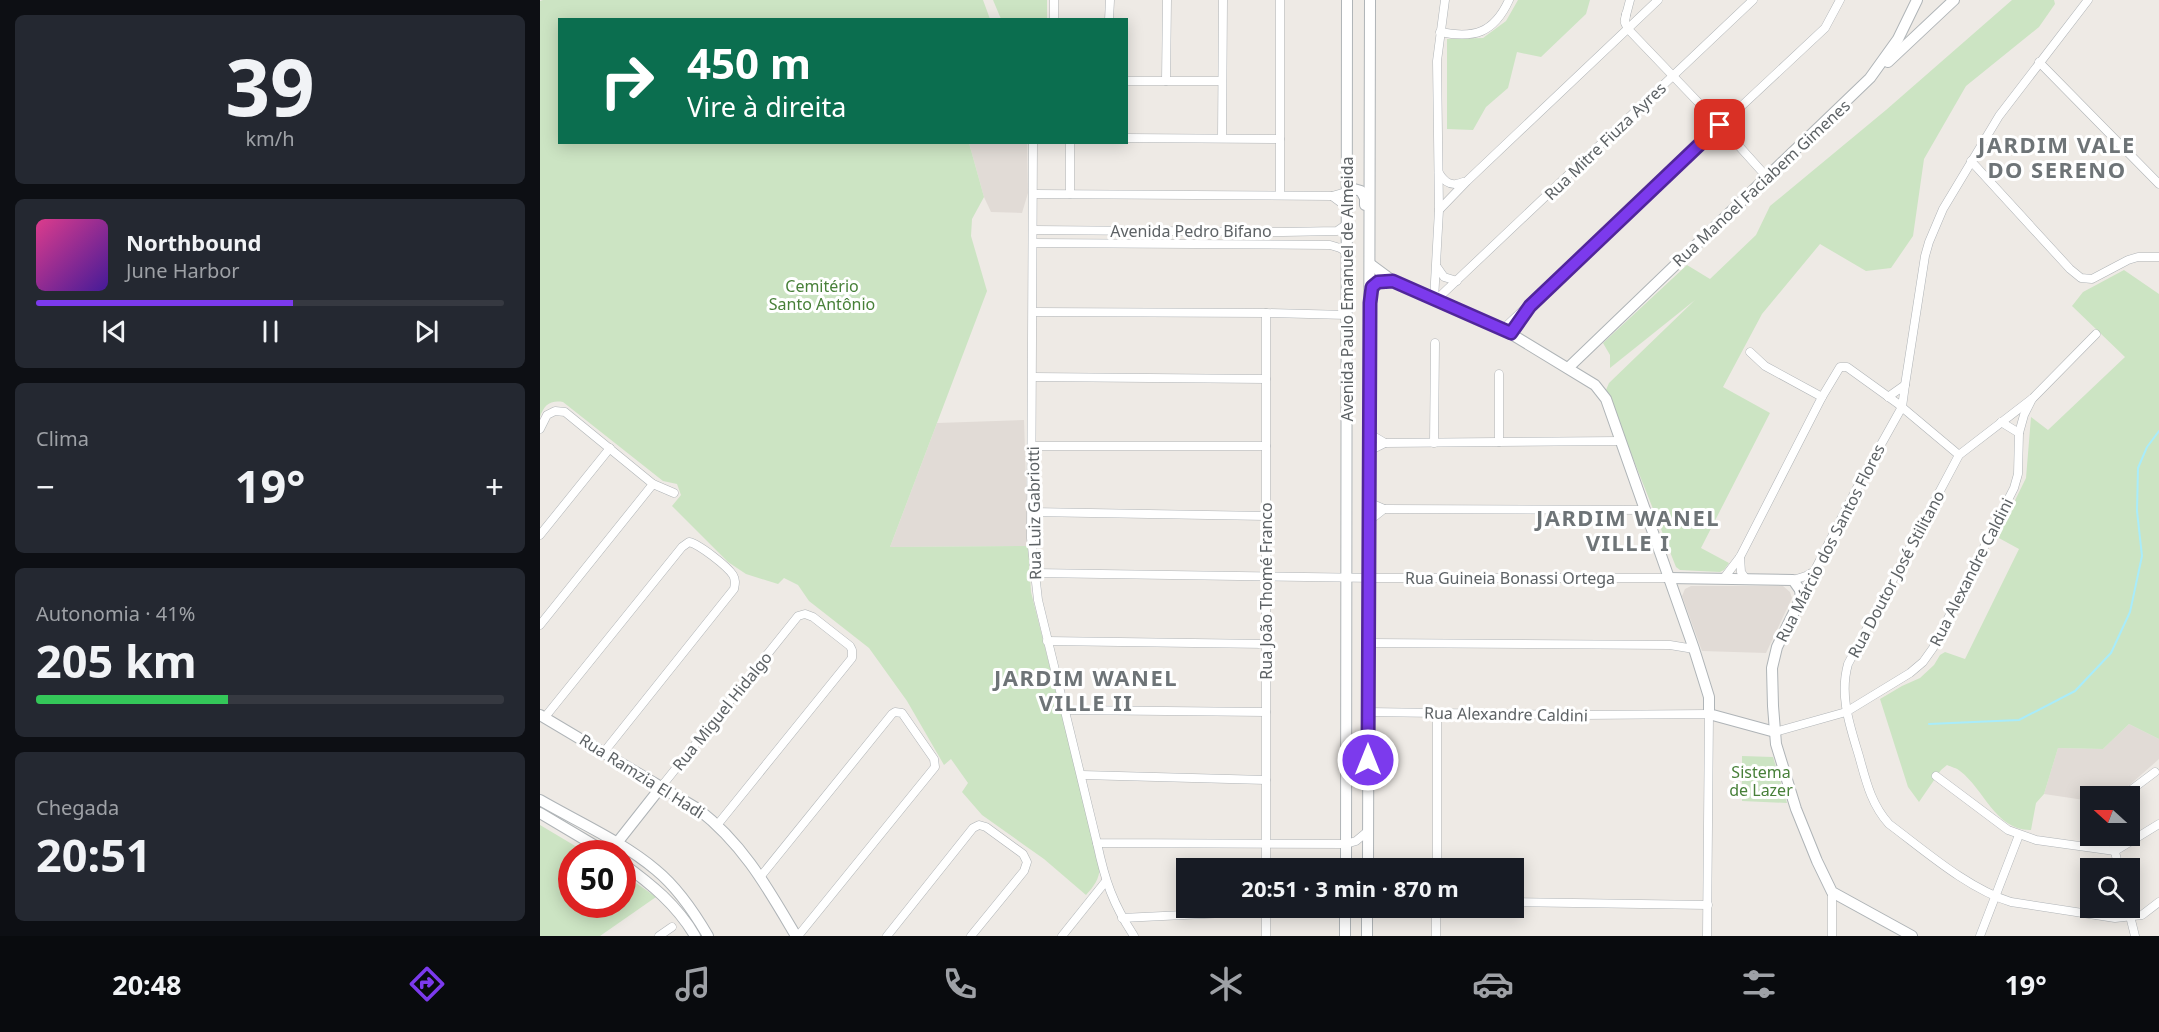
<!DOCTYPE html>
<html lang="pt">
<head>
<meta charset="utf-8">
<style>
  body { margin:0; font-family:"Noto Sans",sans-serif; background:#242831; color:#f1f3f6; height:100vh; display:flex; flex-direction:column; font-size:22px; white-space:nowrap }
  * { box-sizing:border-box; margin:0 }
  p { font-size:20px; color:#9ea1a6 }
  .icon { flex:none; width:33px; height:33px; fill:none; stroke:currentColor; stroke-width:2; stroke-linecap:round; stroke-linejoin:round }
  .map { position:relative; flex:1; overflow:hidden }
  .details { display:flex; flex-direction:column; gap:15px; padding:15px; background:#0d0f14; width:540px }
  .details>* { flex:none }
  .top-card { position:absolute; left:18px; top:18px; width:570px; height:126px; border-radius:0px; box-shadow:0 3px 15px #0003; background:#0b6e4f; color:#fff; overflow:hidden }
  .needle { width:39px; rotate:291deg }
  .buttons { position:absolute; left:1540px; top:786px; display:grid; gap:12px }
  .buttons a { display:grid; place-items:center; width:60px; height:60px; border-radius:0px; background:#171b24; box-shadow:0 3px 15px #0003; font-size:30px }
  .speed { position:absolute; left:18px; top:840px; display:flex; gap:12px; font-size:30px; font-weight:700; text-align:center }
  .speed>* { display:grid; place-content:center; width:78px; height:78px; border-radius:50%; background:#171b24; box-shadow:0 3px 15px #0003; line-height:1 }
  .speed .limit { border:9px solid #d22; background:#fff; color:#111 }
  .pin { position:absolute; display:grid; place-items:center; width:51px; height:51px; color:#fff; margin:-26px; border-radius:12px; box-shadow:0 3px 9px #0006 }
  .me { position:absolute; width:66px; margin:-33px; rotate:0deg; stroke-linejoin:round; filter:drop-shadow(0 0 4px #0008) }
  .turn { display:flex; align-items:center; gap:21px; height:126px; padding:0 30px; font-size:27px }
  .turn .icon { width:78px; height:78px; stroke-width:2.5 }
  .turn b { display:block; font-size:42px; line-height:51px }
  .big { font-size:45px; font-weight:700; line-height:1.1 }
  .details .widget { flex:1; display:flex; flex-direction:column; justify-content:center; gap:9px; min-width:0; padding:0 21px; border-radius:9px; background:#242831 }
  .details .dial { align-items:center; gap:0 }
  .dial b { font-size:78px; line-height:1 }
  .song { display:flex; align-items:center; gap:18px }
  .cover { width:72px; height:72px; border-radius:9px; background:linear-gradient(135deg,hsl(330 70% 55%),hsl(260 70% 35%)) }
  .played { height:6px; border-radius:3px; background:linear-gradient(90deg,#7c3aed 55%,#363941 55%) }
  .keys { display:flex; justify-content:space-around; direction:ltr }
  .heat { display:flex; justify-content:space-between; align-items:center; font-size:33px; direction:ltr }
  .charge { height:9px; border-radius:4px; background:linear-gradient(90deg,#34c759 41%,#363941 0) }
  .trip { position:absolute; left:636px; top:858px; width:348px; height:60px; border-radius:0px; background:#171b24; box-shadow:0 3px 15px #0003; font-weight:700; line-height:60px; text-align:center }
  .tabs { display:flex; height:96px; justify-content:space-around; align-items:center; background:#090b0e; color:#9ea1a6 }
  .tabs .icon { width:42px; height:42px }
  .tabs .active { color:#7c3aed }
  .tabs b { font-size:27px; color:#f1f3f6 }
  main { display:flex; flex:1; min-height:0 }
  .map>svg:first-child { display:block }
  .education { fill:#e1dbd6 }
  .green { fill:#cce4c3 }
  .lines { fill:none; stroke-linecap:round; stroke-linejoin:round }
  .stream { stroke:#a9ecfa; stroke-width:2 }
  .street-casing { stroke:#b0b4b7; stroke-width:9 }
  .secondary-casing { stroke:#afb4b7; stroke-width:12 }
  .street { stroke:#fff; stroke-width:8 }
  .secondary { stroke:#fff; stroke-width:10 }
  .route-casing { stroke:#51269a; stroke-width:15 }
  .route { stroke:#7c3aed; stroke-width:10 }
  .labels { text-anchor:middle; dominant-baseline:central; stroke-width:6; stroke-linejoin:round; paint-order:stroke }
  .street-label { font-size:16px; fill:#5d6265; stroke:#fff }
  .park-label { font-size:16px; fill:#488039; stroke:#fff }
  .district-label { font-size:22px; font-weight:bold; letter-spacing:1.5px; fill:#6e7477; stroke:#fff }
</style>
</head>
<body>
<main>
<section class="details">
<div class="widget dial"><b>39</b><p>km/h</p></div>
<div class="widget">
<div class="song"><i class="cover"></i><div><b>Northbound</b><p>June Harbor</p></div></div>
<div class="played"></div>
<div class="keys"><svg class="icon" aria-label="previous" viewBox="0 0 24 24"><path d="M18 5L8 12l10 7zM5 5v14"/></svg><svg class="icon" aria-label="pause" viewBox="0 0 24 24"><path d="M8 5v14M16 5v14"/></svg><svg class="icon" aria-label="next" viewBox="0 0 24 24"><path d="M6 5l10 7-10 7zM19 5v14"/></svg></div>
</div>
<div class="widget"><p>Clima</p>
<div class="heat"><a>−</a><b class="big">19°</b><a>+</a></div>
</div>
<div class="widget"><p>Autonomia · 41%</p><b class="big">205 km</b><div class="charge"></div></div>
<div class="widget"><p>Chegada</p><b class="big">20:51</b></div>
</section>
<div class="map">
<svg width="1619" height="936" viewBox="0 0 1619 936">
  <rect width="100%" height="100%" fill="#eeeae5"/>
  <g class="education">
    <path d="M429,143h58l1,50 -6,20 -31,-1 -7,-15z"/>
    <path d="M484,420l4,126 -138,1 47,-124z"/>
    <path d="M1151,586h92l7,6 2,6 -26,55 -64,-2 -20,-55 3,-7z"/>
    <path d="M1589,724l30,15v20l-42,37h-6l-8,-5 -6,2 -1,3h-5v5l-47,-7 14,-46 45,1z"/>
  </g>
  <g class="green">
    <path d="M3,0h440l7,19 -430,1v122l409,1 15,54 -12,22 -1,17 16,55 -97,256 138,-1 3,46 69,275c-1,13 -6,19 -14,28l-42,-36 -62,-44 -20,-23 6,-9 -17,-24 -7,6 -37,-64 -38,-53 -60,-47 -11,-16 -14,-7 -6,6 -32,-10 -18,-12 -56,-56 9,-11 -4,-11 -14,-3 -100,-79c-13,-2 -19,3 -23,15v-416z"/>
    <path d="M453,0h54v19h-46z"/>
    <path d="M978,0h72l-4,14 -45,43 -24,-5 -9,36 -22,19 -13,23 -26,-1v-90l36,-1 23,-17z"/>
    <path d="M1472,0h42l1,4 -16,23 -73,59 -42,73 -11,77 -22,32 -25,3 -46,-27 -58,70 -39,73 47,26 -69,135 28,15 -5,7 -4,2 -40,-2 -4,-3 -70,-177 3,-7 86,-83 -85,68v-13l-7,-12 84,-78 23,14 46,-44 14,-29 116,-96z"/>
    <path d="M1584,270l35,24v445l-30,-15 -26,25 -45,-1 -14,46 -8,9 -5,27c-35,1 -47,-41 -71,-59 -3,-3 -9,-4 -13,-6l-6,5 -22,32 -11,-15 -28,-88 22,-13 18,-8 14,-13 6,-10 5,-3 20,7 54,-110 -22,-12 29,-59 5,-61 17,13 77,-73 -53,-51 11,-14z"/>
    <path d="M1202,756l31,1 14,46 -45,-2z"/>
    <path d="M0,825l47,28 -15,1v50h50l1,-30 33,23 -56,39h-60z"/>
  </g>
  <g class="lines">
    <path class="stream" d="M1389,724l90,-4 56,-29 36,-38 19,-41 12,-56 -5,-45 1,-43 9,-21 12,-16"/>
    <defs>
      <g id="street">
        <path d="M1086,14l-1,9 3,6 92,96 46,51"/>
        <path d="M1085,19l5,-19"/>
        <path d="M514,20v-20"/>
        <path d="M569,20l1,-20"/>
        <path d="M900,32c34,7 54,1 69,-32"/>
        <path d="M1499,62l120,122"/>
        <path d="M586,81h96"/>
        <path d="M626,81l1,-81"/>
        <path d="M586,138l154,1"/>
        <path d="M682,138l1,-138"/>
        <path d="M493,142l-2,396 7,62 59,243 249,1 10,-3 12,-10"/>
        <path d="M530,142v52"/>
        <path d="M1431,161l99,108 11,9 11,1 36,-19 10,-3h21"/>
        <path d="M899,173c6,10 13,14 24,9"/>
        <path d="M806,192l-14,4 15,11"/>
        <path d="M494,194l298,2"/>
        <path d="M740,195v-195"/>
        <path d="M899,210l28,-29 191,-181"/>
        <path d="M493,230l250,2 54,-1 10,-7"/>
        <path d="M493,243l297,2 10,3 7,4"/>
        <path d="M897,267l7,10 13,4"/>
        <path d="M894,300l5,-90 -2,-149 8,-61"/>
        <path d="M896,300l317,-300"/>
        <path d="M493,312l233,1 81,2"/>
        <path d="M963,329l322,-301 15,-28"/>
        <path d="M1556,334l-63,64 -74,57 -111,209c-9,32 2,62 11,92 7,25 12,48 30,68 35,26 79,65 122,78l104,16 27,-3 17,-13"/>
        <path d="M1210,352l15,14 57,31"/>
        <path d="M493,377l233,2"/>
        <path d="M1365,385l20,-129 4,-14 14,-33 56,-93 89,-116"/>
        <path d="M1461,422l18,11"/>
        <path d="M0,429l7,-14 8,-4 10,1 88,72 21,9"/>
        <path d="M959,442v-68"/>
        <path d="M845,443l236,-2"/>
        <path d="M894,443l1,-100"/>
        <path d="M492,446h234"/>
        <path d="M829,451l16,-8 -15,-9"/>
        <path d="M830,503l14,6 -14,11"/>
        <path d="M844,509l262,1"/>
        <path d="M492,512l234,4"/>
        <path d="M0,535l70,-87"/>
        <path d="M1200,557l1,15 5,7"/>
        <path d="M494,573l342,5h292"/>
        <path d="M1184,578l16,-21 82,-160 18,-30h7l50,36 62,52"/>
        <path d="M1253,580l13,-4 9,-5"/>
        <path d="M1261,597l59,-115 42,-75 3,-22 -17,12"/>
        <path d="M0,625l113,-141"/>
        <path d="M507,641l219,3"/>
        <path d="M829,643l301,2 24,4"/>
        <path d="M525,710l201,2"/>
        <path d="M828,712l213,3 128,-1 -2,222"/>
        <path d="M5,717l137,-170 7,-5c10,2 38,24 44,33 3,5 2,9 1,14l-130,163"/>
        <path d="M1235,732l71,-20 64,-39 13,-11 10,-14 81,-160 4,-14 1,-41 5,-18 8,-16"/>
        <path d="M542,775l184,5"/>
        <path d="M1396,776l72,54 28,10 79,11 44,-27"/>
        <path d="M121,787l137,-171 7,-2 8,3 37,29 2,4v8l-134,166"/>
        <path d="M1583,796l32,-24"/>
        <path d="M1571,836l8,32"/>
        <path d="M557,843c8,38 16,61 37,93"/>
        <path d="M726,868v-555"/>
        <path d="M897,868v-155"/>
        <path d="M221,876l131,-162 3,-2 7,1 32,46 1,8 -137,169"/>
        <path d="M1292,892v44"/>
        <path d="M974,902l194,3"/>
        <path d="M1588,908l7,28"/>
        <path d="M582,918l144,-7"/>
        <path d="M119,936l13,-9"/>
        <path d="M347,936l86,-108 6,-3 7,2 37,27 4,8 -3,9 -53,65"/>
        <path d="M522,936l44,-55"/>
        <path d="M726,936v-28"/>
        <path d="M896,936v-28"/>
        <path d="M1440,936l39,-101"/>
      </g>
      <g id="secondary">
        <path d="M1348,62l66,-62"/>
        <path d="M806,192l8,-3 7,2 4,7v7"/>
        <path d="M830,264l23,17 110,48 92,56 11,14 88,250 15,48v17l66,18"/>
        <path d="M1028,368l302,-290 28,-39 19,-39"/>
        <path d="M1128,578l125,2 7,10 1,8 -24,49 -5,21 1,38 3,38 20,65 21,52 15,31 80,44"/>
        <path d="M0,715l158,94c46,36 69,78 98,127"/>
        <path d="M0,800c38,22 83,42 116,70 22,18 38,42 52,66"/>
        <path d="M0,813l69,41"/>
        <path d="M69,853l52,-66"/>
        <path d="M82,863c29,21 55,42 73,73"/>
        <path d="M806,868l1,-868"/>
        <path d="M828,868l2,-868"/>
        <path d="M805,936v-28"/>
        <path d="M827,936v-28"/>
      </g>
    </defs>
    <use href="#street" class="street-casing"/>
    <use href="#secondary" class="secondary-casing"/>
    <use href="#street" class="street"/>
    <use href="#secondary" class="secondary"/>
  </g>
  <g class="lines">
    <defs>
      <path id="route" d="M828,760l2,-457 2,-16 6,-5 15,-1 118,52 19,-27 190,-181"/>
    </defs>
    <use href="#route" class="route-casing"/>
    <use href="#route" class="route"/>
  </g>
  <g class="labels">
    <g class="street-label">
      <text transform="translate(1065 141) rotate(-44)">Rua Mitre Fiuza Ayres</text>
      <text transform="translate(1221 183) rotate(-43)">Rua Manoel Faciabem Gimenes</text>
      <text x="651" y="231">Avenida Pedro Bifano</text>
      <text transform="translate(807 289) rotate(-90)">Avenida Paulo Emanuel de Almeida</text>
      <text transform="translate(494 513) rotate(-91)">Rua Luiz Gabriotti</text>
      <text transform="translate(1290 543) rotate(-63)">Rua Márcio dos Santos Flores</text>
      <text transform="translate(1431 572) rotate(-63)">Rua Alexandre Caldini</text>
      <text transform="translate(1356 574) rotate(-62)">Rua Doutor José Stilitano</text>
      <text x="970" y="578">Rua Guineia Bonassi Ortega</text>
      <text transform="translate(726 591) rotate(-90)">Rua João Thomé Franco</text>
      <text transform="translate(182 711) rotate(-51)">Rua Miguel Hidalgo</text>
      <text transform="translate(966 714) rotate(1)">Rua Alexandre Caldini</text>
      <text transform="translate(102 776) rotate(32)">Rua Ramzia El Hadi</text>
    </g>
    <g class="park-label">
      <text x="282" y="286">Cemitério<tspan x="282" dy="18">Santo Antônio</tspan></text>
      <text x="1221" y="772">Sistema<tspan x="1221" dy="18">de Lazer</tspan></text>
    </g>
    <g class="district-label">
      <text x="1517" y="144">JARDIM VALE<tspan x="1517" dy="25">DO SERENO</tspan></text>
      <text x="1088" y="517">JARDIM WANEL<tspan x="1088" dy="25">VILLE I</tspan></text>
      <text x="546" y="677">JARDIM WANEL<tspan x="546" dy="25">VILLE II</tspan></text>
    </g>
  </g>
</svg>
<div class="buttons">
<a><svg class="needle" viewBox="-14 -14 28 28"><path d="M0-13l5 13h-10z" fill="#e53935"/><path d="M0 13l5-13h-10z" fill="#9ea1a6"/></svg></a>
<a><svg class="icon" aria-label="search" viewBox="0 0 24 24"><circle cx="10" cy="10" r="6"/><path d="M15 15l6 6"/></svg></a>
</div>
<div class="speed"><div class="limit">50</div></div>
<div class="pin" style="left:1180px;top:125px;background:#d93025"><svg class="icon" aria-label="arrive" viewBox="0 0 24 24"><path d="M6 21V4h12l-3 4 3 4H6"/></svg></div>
<svg class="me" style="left:828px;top:760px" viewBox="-20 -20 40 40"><circle r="17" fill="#7c3aed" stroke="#fff" stroke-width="3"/><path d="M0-11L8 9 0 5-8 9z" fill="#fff"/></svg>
<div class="trip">20:51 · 3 min · 870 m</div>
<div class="top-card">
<div class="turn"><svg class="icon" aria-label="right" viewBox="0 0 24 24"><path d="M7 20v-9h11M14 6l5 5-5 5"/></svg><div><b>450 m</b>Vire à direita</div></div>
</div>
</div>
</main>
<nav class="tabs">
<b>20:48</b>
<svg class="icon active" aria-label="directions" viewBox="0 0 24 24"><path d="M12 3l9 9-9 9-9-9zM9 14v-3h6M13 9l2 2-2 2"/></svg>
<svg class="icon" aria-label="music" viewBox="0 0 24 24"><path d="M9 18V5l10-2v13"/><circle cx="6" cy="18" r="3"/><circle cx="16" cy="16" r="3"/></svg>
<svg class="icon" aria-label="phone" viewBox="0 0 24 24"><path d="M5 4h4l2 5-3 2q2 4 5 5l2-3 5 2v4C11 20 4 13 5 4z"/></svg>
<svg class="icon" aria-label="climate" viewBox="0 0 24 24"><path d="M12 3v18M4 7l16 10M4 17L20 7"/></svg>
<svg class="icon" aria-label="car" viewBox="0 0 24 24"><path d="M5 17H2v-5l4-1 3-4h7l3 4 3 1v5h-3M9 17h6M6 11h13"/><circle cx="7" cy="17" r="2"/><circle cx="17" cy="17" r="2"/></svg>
<svg class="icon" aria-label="filters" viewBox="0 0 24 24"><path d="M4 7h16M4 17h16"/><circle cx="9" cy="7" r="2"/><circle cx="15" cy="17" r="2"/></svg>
<b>19°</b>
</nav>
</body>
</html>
